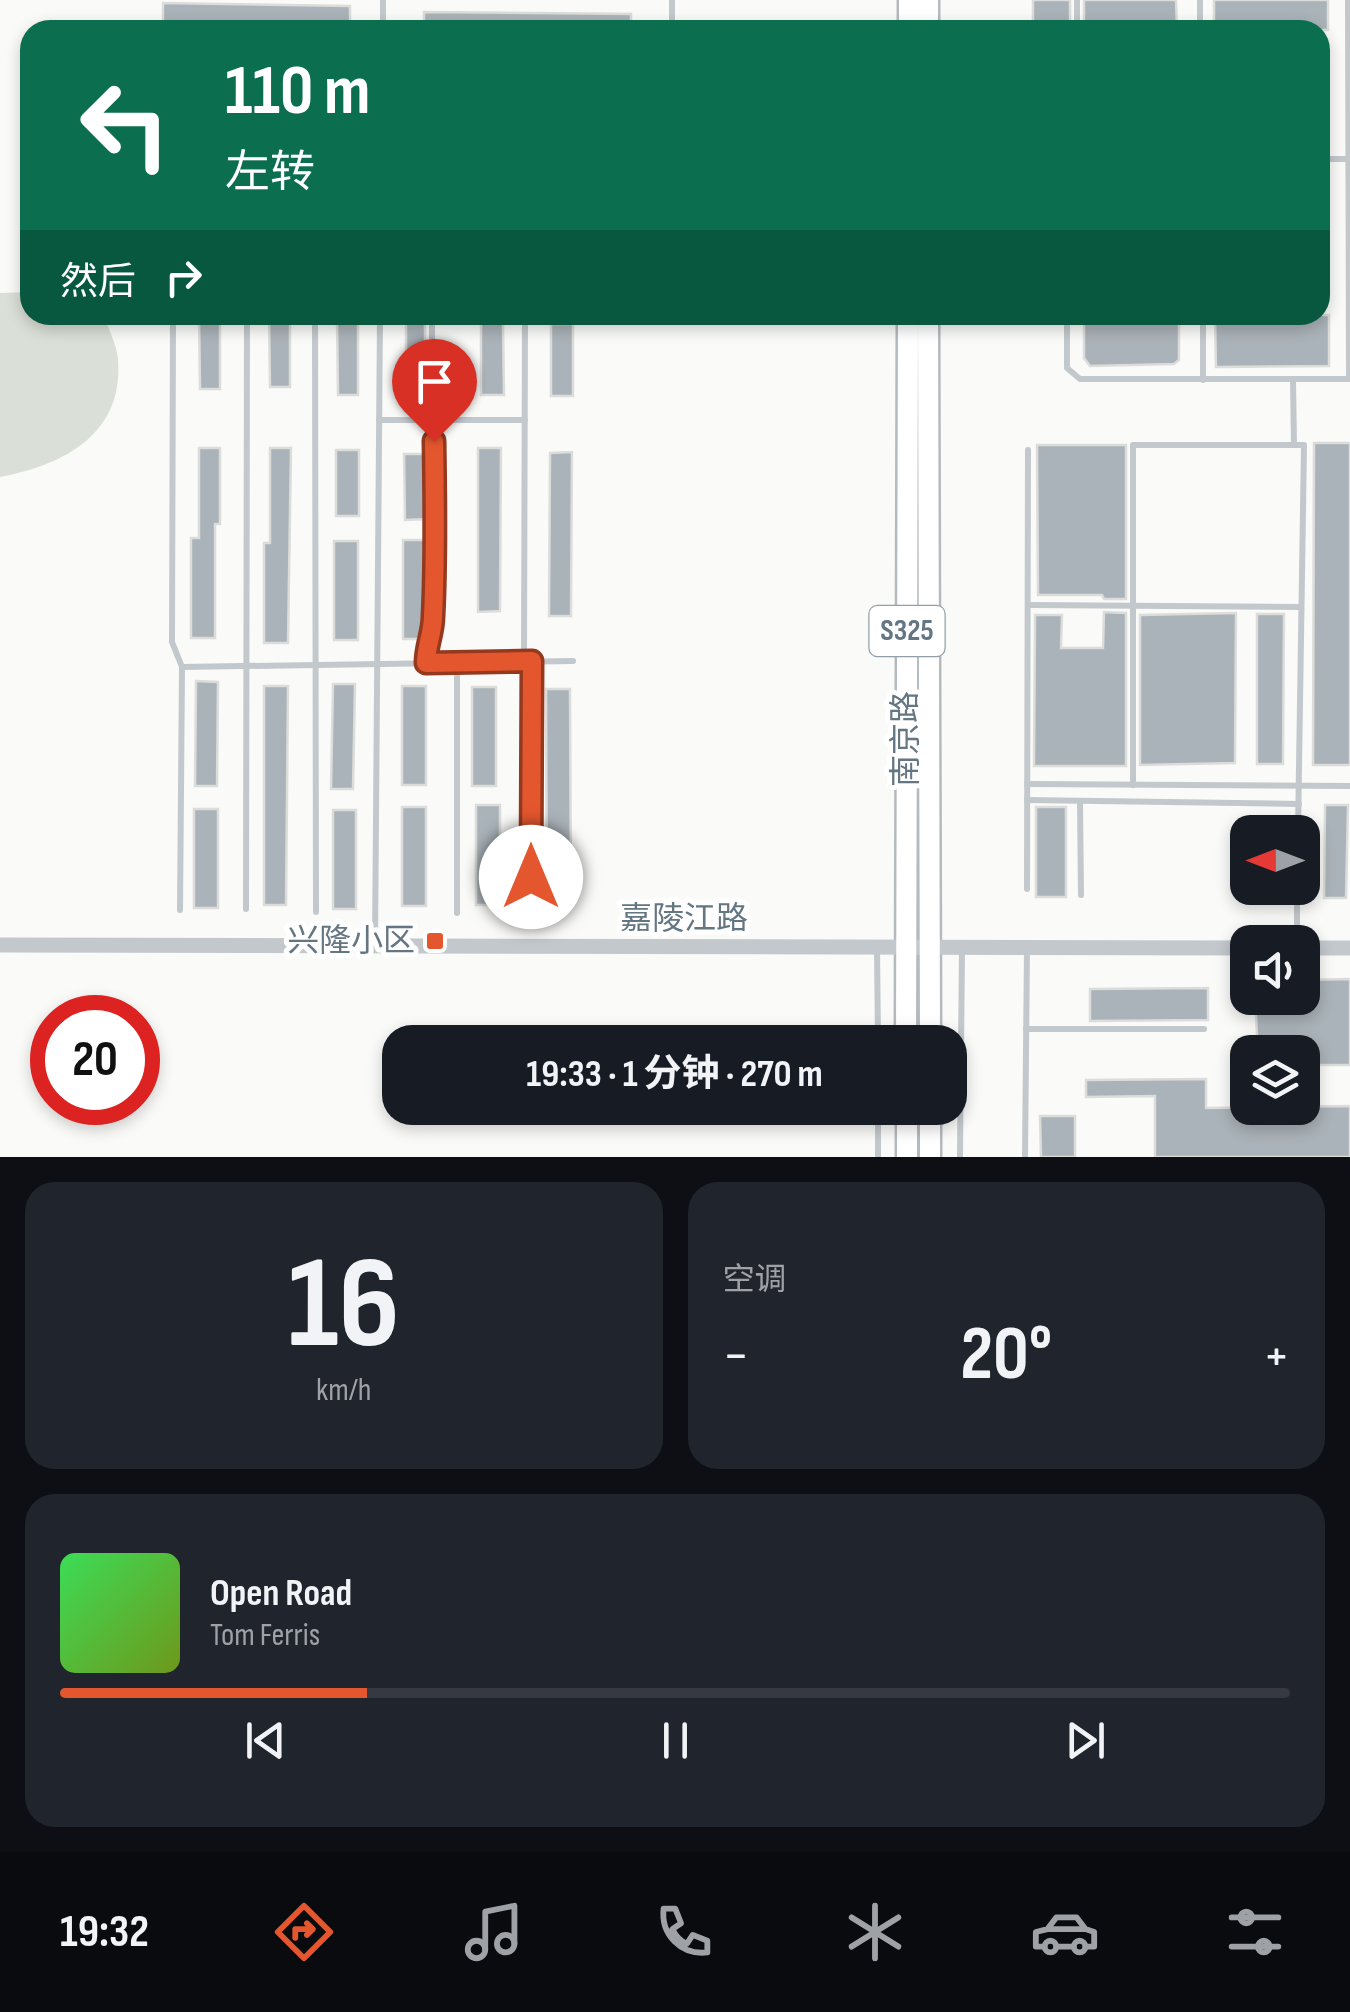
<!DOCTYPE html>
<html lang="zh">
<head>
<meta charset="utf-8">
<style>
  body { margin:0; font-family:"Sofia Sans Condensed","Noto Sans SC",sans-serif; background:#20242c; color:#f1f3f6; height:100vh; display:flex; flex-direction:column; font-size:38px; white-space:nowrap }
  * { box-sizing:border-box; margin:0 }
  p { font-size:32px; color:#9ea1a6 }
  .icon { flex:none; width:55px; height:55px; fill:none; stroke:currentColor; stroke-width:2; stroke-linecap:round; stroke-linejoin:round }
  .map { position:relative; height:1157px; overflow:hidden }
  .side { display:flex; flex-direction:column; gap:25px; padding:25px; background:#0d0f14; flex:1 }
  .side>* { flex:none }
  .guide { position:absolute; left:20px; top:20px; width:1310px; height:305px; border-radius:30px; box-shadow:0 5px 15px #0003; background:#0b6e4f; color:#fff; overflow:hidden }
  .needle { width:65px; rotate:270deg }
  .buttons { position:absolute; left:1230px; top:815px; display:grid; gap:20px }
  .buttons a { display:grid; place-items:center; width:90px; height:90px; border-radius:20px; background:#171b24; box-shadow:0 5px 15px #0003; font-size:50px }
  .speed { position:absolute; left:30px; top:995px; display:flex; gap:20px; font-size:50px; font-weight:700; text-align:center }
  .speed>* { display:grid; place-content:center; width:130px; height:130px; border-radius:50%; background:#171b24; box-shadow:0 5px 15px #0003; line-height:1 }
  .speed .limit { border:15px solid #d22; background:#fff; color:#111 }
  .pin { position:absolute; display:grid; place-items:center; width:85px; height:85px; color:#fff; margin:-102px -42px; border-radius:50% 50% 50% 0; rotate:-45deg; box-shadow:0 0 10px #0007 }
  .pin .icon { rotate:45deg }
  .me { position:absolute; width:110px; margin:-55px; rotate:0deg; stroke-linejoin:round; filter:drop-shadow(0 0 8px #0008) }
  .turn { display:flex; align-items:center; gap:35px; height:210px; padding:0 40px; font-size:45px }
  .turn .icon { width:130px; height:130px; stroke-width:2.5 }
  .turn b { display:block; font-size:70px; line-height:85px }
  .then { display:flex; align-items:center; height:95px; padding:0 40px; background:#0003; gap:20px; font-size:38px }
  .big { font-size:75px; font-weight:700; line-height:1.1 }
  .side .widget { flex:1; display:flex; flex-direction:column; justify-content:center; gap:15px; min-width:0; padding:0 35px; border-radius:30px; background:#20242c }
  .side .dial { align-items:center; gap:0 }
  .dial b { font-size:130px; line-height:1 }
  .song { display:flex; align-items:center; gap:30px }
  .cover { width:120px; height:120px; border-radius:15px; background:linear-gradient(135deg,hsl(130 70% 55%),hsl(80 70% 35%)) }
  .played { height:10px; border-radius:5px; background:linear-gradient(90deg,#e4572e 25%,#363941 25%) }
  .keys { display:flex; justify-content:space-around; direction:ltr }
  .heat { display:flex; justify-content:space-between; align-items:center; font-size:55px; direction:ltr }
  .side .tiles { flex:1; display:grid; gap:25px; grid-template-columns:1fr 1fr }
  .widget:last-child { grid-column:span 2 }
  .trip { position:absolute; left:382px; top:1025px; width:585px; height:100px; border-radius:30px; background:#171b24; box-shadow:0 5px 15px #0003; font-weight:700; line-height:100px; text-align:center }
  .dock { display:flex; height:160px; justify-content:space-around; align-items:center; background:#090b0e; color:#9ea1a6 }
  .dock .icon { width:70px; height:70px }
  .dock .active { color:#e4572e }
  .dock b { font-size:45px; color:#f1f3f6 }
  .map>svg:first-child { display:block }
  .green { fill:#dadfd7 }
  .building { fill:#aab3b9; stroke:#dcdcda; stroke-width:2.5 }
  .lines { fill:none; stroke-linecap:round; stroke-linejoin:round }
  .primary-casing { stroke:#b5babe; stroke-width:25 }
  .service { stroke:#c3c8cc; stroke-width:6 }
  .tertiary { stroke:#c3c8cc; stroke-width:15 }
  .primary { stroke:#fff; stroke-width:20 }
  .route-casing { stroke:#94391e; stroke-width:25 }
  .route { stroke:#e4572e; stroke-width:18 }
  .poi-dot { fill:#e4572e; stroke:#fff; stroke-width:4 }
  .labels { text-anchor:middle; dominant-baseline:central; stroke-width:10; stroke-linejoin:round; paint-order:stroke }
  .shield { fill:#fff; stroke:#939fa8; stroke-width:2.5 }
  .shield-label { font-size:30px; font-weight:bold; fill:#657683 }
  .street-label { font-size:32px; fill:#657683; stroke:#fff }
  .poi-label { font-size:32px; fill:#657683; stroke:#fff; text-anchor:end }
</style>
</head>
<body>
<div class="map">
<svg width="1350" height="1157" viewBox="0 0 1350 1157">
  <rect width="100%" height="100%" fill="#fafaf8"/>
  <path class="green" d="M30,292v23h74c4,14 13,30 14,44 6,75 -54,106 -118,118v-184z"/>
  <g class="building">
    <rect x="1033" y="0" width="37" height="30"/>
    <path d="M1084,0h92l1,30h-93z"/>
    <rect x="1214" y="0" width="114" height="30"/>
    <path d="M163,3l187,3v24h-187z"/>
    <path d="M424,12l207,2v16h-207z"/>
    <path d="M199,315h21v74h-20z"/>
    <path d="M269,315h21v72h-20z"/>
    <path d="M1084,315h95v45l-5,4 -84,2 -6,-8z"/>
    <path d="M1215,315h114v51l-113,1z"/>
    <path d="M406,318l19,1v74l-19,-1z"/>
    <path d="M337,319h21v76h-20z"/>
    <path d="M481,323h22l1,72h-23z"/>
    <rect x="551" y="324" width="22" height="72"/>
    <path d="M1314,443h36v322h-37z"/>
    <path d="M1037,445h89v154h-22l-2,-4h-64z"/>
    <path d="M199,448h21v76h-5v114h-24v-100h8z"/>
    <path d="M270,448h21l-3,195h-24v-100h6z"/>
    <path d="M478,448h23l-1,163 -22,1z"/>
    <rect x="336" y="450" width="23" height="66"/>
    <path d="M572,452l-1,164h-22l1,-163z"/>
    <path d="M404,454h23l1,65 -23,1z"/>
    <path d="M403,540h24v72l-5,27h-19z"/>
    <rect x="334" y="541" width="24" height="99"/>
    <path d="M1104,612l22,1v153h-92l1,-151h27l-1,33h42z"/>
    <path d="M1236,613l-1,150 -95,2v-150z"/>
    <path d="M1257,614h27l-1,150h-26z"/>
    <path d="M196,681l22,1 -1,104h-22z"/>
    <path d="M333,684h22l-2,105h-22z"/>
    <path d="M264,686h24l-2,219h-22z"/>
    <rect x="402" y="686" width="24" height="99"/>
    <rect x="472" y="687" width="24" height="99"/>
    <path d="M546,689h24l1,216h-24z"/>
    <rect x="476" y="805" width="24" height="100"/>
    <path d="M1325,805h23l-2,93h-22z"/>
    <rect x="402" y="807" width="24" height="99"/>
    <rect x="1036" y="807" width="30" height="90"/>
    <rect x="194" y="809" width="24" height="99"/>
    <rect x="333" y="810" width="23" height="99"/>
    <path d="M1350,979v86h-48v-13h-44l-3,-54h47v-18z"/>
    <path d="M1208,988v32l-118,1v-32z"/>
    <path d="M1206,1079v29l144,-2v51h-195v-61l-69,1v-17z"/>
    <path d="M1040,1116h35v41h-34z"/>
  </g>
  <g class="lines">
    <defs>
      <g id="primary">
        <path d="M928,0v30"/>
        <path d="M909,30v-30"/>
        <path d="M928,315l2,727"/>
        <path d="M906,1042l2,-727"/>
        <path d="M907,1108v49"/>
        <path d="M930,1108v49"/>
      </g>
    </defs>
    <use href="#primary" class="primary-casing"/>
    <g class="service">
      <path d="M1200,0v30"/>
      <path d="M1348,0l1,379"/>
      <path d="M383,30v-30"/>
      <path d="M672,30v-30"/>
      <path d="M1077,30v-30"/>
      <path d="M1320,159h29"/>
      <path d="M173,315l-1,327 10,25 -2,243"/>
      <path d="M315,315l1,597"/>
      <path d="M432,315v106"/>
      <path d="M1067,315v53l13,11h270"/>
      <path d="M1203,315v65"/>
      <path d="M1293,380l1,65"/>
      <path d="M379,420h146"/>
      <path d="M1028,605l273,2"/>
      <path d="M524,661l1,-346"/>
      <path d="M457,662v251"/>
      <path d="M426,663c1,-19 7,-35 8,-55 2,-55 1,-111 0,-167"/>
      <path d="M182,667l391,-6"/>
      <path d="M1027,784l323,2"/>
      <path d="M1133,785v-340h171l-6,387"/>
      <path d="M1027,800l272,4"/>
      <path d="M1080,801l1,94"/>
      <path d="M1027,889l1,-439"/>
      <path d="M246,909l1,-594"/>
      <path d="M531,913l1,-252"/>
      <path d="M1297,942v-54"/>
      <path d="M375,944l5,-629"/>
      <path d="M877,948l1,94"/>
      <path d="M1026,1029h178"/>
      <path d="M878,1108v49"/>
      <path d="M960,1157l2,-209"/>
      <path d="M1025,1157l2,-209"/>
    </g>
    <g class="tertiary">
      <path d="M0,945l1248,3"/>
      <path d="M1302,948h48"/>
    </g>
    <use href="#primary" class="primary"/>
  </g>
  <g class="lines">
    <defs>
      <path id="route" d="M434,441c1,58 2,117 -1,175 0,17 -7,30 -7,47l106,-2 -1,216"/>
    </defs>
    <use href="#route" class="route-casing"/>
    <use href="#route" class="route"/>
  </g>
  <rect class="poi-dot" x="425" y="931" width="20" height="20" rx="5"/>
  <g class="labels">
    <rect class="shield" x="869.5" y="606" width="75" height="50" rx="8"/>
    <g class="shield-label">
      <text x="907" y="631">S325</text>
    </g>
    <g class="street-label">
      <text transform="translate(906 739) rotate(-90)">南京路</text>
      <text x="684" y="919">嘉陵江路</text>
    </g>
    <g class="poi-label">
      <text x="415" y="941">兴隆小区</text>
    </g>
  </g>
</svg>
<div class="buttons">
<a><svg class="needle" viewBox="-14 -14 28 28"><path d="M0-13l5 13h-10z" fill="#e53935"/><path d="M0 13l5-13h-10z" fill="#9ea1a6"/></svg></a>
<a><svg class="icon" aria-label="sound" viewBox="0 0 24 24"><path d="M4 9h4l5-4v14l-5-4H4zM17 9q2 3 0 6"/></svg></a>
<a><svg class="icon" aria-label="layers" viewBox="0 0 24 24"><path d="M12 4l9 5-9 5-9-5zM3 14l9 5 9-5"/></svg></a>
</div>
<div class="speed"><div class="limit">20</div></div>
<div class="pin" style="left:434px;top:441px;background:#d93025"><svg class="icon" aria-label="arrive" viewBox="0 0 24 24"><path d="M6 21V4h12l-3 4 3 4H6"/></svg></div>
<svg class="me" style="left:531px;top:877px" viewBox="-20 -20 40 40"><circle r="19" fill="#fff"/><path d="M0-13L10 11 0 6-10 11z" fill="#e4572e"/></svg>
<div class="trip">19:33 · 1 分钟 · 270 m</div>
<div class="guide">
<div class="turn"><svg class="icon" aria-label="left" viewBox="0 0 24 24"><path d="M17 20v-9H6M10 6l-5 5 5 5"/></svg><div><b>110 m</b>左转</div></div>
<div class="then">然后<svg class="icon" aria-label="right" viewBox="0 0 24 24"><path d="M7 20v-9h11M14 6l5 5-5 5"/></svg></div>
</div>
</div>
<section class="side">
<div class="tiles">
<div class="widget dial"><b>16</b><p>km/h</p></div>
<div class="widget"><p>空调</p>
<div class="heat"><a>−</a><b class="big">20°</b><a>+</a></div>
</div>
<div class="widget">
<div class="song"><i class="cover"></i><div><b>Open Road</b><p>Tom Ferris</p></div></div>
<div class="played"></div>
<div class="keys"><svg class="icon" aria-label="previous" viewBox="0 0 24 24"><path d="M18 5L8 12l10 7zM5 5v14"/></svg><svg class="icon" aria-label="pause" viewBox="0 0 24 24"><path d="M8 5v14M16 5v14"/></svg><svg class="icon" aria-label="next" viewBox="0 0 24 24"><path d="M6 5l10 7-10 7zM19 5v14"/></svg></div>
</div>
</div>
</section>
<nav class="dock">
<b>19:32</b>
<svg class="icon active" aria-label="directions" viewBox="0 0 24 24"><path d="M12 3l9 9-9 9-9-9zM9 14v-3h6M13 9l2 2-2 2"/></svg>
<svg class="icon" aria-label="music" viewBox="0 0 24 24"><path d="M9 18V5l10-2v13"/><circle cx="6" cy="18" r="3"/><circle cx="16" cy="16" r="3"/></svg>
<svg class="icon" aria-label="phone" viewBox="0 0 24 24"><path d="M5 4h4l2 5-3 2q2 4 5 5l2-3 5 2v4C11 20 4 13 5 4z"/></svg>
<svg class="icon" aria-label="climate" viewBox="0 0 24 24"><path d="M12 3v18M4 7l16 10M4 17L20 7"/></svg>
<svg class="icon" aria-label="car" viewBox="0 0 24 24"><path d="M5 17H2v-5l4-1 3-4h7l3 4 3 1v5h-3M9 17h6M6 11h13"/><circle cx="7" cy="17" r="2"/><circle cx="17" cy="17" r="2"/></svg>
<svg class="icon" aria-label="filters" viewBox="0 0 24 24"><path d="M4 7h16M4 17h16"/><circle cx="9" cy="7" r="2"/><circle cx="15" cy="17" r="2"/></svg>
</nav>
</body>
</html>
